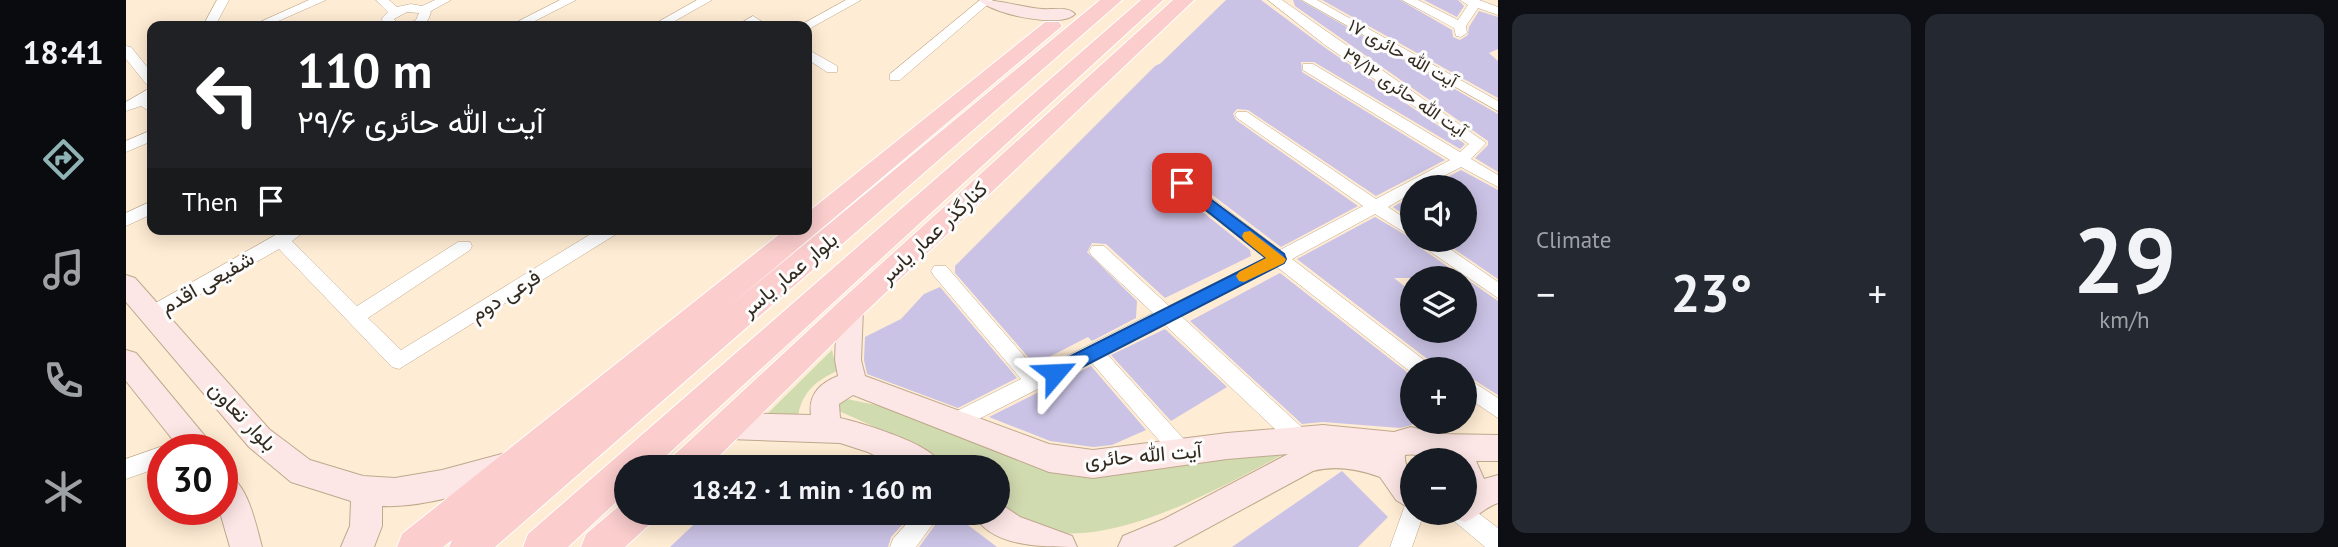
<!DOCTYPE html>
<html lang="en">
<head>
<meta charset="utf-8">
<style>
  body { margin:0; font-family:"PT Sans",Vazirmatn,sans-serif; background:#242831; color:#f1f3f6; height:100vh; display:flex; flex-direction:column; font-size:26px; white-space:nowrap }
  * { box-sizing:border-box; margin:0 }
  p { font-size:23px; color:#9ea1a6 }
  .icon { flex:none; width:38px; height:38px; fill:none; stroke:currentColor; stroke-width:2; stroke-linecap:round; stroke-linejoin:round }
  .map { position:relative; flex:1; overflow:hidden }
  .sheet { display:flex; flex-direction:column; gap:14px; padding:14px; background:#0d0f14; width:840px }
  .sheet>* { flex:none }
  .top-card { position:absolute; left:21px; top:21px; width:665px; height:214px; border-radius:14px; box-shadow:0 4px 18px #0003; background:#202124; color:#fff; overflow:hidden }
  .fabs { position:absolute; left:1274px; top:175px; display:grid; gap:14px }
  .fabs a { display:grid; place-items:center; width:77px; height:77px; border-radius:50%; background:#171b24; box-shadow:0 4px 18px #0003; font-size:35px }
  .speed { position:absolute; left:21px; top:434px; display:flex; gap:14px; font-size:35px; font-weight:700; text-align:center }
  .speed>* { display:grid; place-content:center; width:91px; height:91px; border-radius:50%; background:#171b24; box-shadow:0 4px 18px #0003; line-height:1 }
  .speed .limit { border:10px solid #d22; background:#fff; color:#111 }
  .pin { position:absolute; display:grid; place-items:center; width:60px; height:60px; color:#fff; margin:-30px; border-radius:14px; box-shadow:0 4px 10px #0006 }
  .me { position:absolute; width:77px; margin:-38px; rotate:64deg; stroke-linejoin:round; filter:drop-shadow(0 0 5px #0008) }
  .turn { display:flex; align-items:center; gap:24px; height:147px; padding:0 35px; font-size:32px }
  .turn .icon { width:91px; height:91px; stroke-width:2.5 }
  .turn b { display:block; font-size:49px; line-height:60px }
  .then { display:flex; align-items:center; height:66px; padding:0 35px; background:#0003; gap:14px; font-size:26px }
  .big { font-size:52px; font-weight:700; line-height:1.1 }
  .sheet .tile { flex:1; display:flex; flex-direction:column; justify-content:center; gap:10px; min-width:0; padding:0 24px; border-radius:14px; background:#242831 }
  .sheet .dial { align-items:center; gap:0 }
  .dial b { font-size:91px; line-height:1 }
  .heat { display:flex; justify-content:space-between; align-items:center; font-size:38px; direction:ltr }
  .sheet .tiles { flex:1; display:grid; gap:14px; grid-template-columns:repeat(2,1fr) }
  .trip { position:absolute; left:488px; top:455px; width:396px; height:70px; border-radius:35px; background:#171b24; box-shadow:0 4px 18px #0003; font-weight:700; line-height:70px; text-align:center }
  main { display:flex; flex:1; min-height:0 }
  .tab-bar { display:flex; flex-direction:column; width:126px; justify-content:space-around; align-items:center; background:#090b0e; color:#9ea1a6 }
  .tab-bar .icon { width:49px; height:49px }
  .tab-bar .active { color:#8fb3b4 }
  .tab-bar b { font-size:32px; color:#f1f3f6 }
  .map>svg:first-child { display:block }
  .green { fill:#d1dbb0 }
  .building { fill:#cbc3e5 }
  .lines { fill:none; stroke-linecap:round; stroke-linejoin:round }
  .minor-casing { stroke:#bfa98c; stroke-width:1 }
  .secondary-casing { stroke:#bfa98c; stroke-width:2 }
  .primary-casing { stroke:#fff; stroke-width:2 }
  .minor { fill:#fff; fill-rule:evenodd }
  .secondary { fill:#fde6e6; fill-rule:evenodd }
  .primary { fill:#fbcdcd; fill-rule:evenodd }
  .route { fill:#1a73e8; stroke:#114b97; stroke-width:2 }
  .slow { fill:#f59e0b }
  .labels { text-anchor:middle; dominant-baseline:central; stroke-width:6; stroke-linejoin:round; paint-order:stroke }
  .far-street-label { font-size:18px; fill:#332a1f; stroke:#fcfcfc }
  .street-label { font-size:21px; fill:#332a1f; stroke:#fcfcfc }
</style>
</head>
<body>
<main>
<nav class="tab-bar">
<b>18:41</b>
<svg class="icon active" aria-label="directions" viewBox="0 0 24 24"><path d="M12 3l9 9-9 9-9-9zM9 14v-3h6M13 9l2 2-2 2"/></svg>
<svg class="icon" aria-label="music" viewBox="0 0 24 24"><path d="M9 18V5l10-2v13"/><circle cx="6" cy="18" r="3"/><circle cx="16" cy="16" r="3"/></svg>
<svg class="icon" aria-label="phone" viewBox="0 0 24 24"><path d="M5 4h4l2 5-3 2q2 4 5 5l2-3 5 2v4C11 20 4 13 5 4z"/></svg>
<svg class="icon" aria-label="climate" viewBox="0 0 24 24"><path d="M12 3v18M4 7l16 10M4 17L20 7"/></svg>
</nav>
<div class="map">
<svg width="1372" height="547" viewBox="0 0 1372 547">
  <rect width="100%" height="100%" fill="#ffecd4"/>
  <g class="green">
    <path d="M706,350l5,21c-21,9 -38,24 -39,49l-35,-2z"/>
    <path d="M721,399l48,10 126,50 56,18 69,-11 144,-15c-66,34 -170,96 -246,80 -16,-6 -32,-17 -46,-27v-37h-48l-33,-21 -78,-35 1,-10z"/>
  </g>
  <g class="building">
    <path d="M1100,0h35l63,47 141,97 -5,5 -146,-87h-13l1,10 143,88 -69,36 -128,-86 -11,-1 -4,5 3,6 122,86 -77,41 -112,-85 -12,-1 -6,7 4,6 95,76 1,6 -86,42 -59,-54 -14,-1 -5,9 50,49 -1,17 -44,23 -4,-4 -47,24 -12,-3 -74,-85v-7l200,-200 6,-3z"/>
    <path d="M1167,0h7l198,114v58l-23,-14 13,-13v-4l-193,-135z"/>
    <path d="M1196,0h78l52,30 1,7 7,3 8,-5 1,-8 10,-16 19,6v32l-9,4 9,8v37z"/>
    <path d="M1298,0h34l6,6 -7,11z"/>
    <path d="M1335,170l37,20v89l-57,-39h24v-53h-37z"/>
    <path d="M1286,196v24l-19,-13z"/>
    <path d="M1249,217l39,23 4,6 46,32h-70l18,14v39h53v-53l33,23v94l-27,-17 -6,1v-10h-30l-5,-8 -133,-102z"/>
    <path d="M1154,273l132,103v49l-12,3 -77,-6 -21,2 -112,-103z"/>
    <path d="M814,287l77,91 -59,30 -91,-34 -3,-14 1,-23 36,-18 23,-25z"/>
    <path d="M1039,329l62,58 -56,34 -60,-66z"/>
    <path d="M965,366l55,64 -34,15 -19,2 -43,-6 -61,-24z"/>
    <path d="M1216,471l46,46 -30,30h-126z"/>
    <path d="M580,513h207l-22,24 -3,10h-218z"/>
    <path d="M818,513h8l45,34h-78z"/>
  </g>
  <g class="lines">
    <defs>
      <g id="minor">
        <path d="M91,0h12l-14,26h-12z"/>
        <path d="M183,0h17l-59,26h-16z"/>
        <path d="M250,0h13l8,7 14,-3 11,2 13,-6h16l-20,11c-3,16 -12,16 -27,15l12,-6 3,-7 -12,-1 -13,7 5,7h-16l-1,-8 6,-6z"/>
        <path d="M434,0h16l-51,26h-16z"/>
        <path d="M571,0h15l-46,26h-15z"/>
        <path d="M720,0h15l-52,29 -10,-3z"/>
        <path d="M854,0h13l-93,80h-10v-6z"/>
        <path d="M1142,0h14l204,143 -15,16 27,16v12l-37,-20 -38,20h-11v6l-24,14 24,16v14l-37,-23 -83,45 136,104 3,6h-19v4l-135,-106 -96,49 127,117 3,7 -3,7 -7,2 -7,-2 -129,-122 -58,29 83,92 3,7 -3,7 -7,3 -7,-3 -85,-98 -128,65 -7,3 -7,-3 -3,-6 3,-6 72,-36 -87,-103 -3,-5 3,-5h12l91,105 116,-58 -61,-57 -3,-5 3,-5h12l65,60 96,-48 -108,-86 -3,-4 3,-4h10l113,86 83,-44 -126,-88 -2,-3 2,-3h10l129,87 74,-39 -147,-90v-6h10l147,88 9,-8 -144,-99z"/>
        <path d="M1176,0h15l181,101v10z"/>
        <path d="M1276,0h16l40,20 10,-15 -8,-5h19l19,7v8l-20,-7 -12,18 1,7 -6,4 -5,-1 -2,-8z"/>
        <path d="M627,16l16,10h-33z"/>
        <path d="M0,46l5,1 21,26v13l-5,-1 -21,-26z"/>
        <path d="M681,49l30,17v6h-10l-20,-13z"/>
        <path d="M26,87v26l-11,-7 -15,5v-9z"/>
        <path d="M26,130v11l-26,11v-11z"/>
        <path d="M26,201v13l-26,12v-13z"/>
        <path d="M160,229h22l-16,12 65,65 101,-64h12l2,4 -2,4 -102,68 33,32 198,-121h21l-2,4 -219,136 -7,-2 -113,-118 -122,70 -6,2 -6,-2 -3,-5 3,-5z"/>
        <path d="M1291,240h20l61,42v16l-79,-54z"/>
        <path d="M1344,380l28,18v20l-33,-22v-14z"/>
        <path d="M37,446l8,4h-8v16l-37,13v-20z"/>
        <path d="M1286,503v10h12l-12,34h-22l15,-42z"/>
        <path d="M1339,503l33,25v19h-13l-31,-26 -3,-8h14z"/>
        <path d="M790,513h25l-25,34h-26l3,-8z"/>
      </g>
      <g id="secondary">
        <path d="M853,0c24,0 40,7 63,9 11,1 25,-3 33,5 -14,15 -83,0 -96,-14z"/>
        <path d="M0,275l9,3 134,151 41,31 53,16 32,2 47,-8 67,-18 11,4 4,10 -4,10c-38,14 -97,32 -138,30v20l-8,21h-33l9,-21 1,-25 -60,-19 -42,-35 -123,-145z"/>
        <path d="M724,299l9,3 4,7 -2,51 4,16 184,68 44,6 134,-17 96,-8 71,7 17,-5 28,7 59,1v26h-22l8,18 14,-4v28c-14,5 -19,13 -33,19l-11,-4 -2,-5h13v-53c-9,0 -22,3 -31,0 -11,-3 -17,-7 -29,-5 -1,11 5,14 7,23 2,9 0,22 0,32l-16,-10 -16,-23c-22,-8 -44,-12 -67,-6l-140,76h-55l5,-11 41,-17 124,-65 -61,5 -134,19 -44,-6 -196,-77 -14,9 1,14c22,5 80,23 95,39 1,1 4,9 5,10h-42l-30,-15 -28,-9 -111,-4 -10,-4 -4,-9 4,-9 10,-4 82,2c-3,-20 9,-32 27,-39l-3,-16 2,-51 4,-7z"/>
        <path d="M0,350l10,3 73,88 5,9h-33l-55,-69z"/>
        <path d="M96,471c26,10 33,51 40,76h-32l-11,-38h3z"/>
        <path d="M872,502l22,15 52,19 5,11c-36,0 -87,0 -104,-34h25z"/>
      </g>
      <g id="primary">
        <path d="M974,0h22l-627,547h-46l3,-7 -9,7h-46l5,-13 384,-305h21v-16l238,-191h14l3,4 -336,283z"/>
        <path d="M1015,0h22l-509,467h-28v26l-58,54h-45l5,-13z"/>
        <path d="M1047,0h21l-334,317 -152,150h-40l5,-11 167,-155z"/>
        <path d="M500,500v13h28l-5,12 -24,22h-44l5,-13z"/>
      </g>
    </defs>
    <use href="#minor" class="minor-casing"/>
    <use href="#secondary" class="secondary-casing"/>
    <use href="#primary" class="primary-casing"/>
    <use href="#minor" class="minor"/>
    <use href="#secondary" class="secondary"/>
    <use href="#primary" class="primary"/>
  </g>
  <path class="route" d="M1056,178l102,76 2,5 -2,4 -223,115 -6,2 -6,-2 -3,-5 3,-6 217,-109 -89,-71 -2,-4z"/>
  <path class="slow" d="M1124,231l36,28 -2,4 -40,19 -5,-1 -3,-5 3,-4 27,-14 -22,-18 -2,-4 2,-4z"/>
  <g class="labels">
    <g class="far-street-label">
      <text transform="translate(1277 53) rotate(29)">آیت الله حائری ۱۷</text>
      <text transform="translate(1279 92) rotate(34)">آیت الله حائری ۲۹/۱۲</text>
    </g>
    <g class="street-label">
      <text transform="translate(807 232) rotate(-43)">کنارگذر عمار یاسر</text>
      <text transform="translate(663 274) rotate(-40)">بلوار عمار یاسر</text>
      <text transform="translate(81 282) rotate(-30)">شفیعی اقدم</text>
      <text transform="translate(379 295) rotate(-32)">فرعی دوم</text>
      <text transform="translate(117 416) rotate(46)">بلوار تعاون</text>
      <text transform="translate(1017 455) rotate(-5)">آیت الله حائری</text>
    </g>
  </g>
</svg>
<div class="fabs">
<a><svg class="icon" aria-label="sound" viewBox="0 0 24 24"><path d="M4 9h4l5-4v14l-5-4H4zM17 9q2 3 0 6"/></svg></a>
<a><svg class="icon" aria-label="layers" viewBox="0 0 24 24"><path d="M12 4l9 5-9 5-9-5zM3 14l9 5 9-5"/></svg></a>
<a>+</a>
<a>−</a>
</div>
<div class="speed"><div class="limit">30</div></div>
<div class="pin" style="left:1056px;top:183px;background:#d93025"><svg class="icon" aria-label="arrive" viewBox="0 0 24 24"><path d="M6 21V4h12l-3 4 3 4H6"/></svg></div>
<svg class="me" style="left:929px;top:373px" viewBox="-20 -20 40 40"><path d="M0-17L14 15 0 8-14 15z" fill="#1a73e8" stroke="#fff" stroke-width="4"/></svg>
<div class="trip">18:42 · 1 min · 160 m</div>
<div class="top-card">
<div class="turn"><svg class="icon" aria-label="left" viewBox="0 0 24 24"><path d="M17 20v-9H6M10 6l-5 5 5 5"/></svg><div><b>110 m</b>آیت الله حائری ۲۹/۶</div></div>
<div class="then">Then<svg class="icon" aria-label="arrive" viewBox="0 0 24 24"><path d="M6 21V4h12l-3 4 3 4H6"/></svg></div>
</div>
</div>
<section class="sheet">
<div class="tiles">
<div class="tile"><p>Climate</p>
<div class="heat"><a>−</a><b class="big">23°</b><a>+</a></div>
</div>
<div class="tile dial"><b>29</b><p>km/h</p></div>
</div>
</section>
</main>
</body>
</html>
